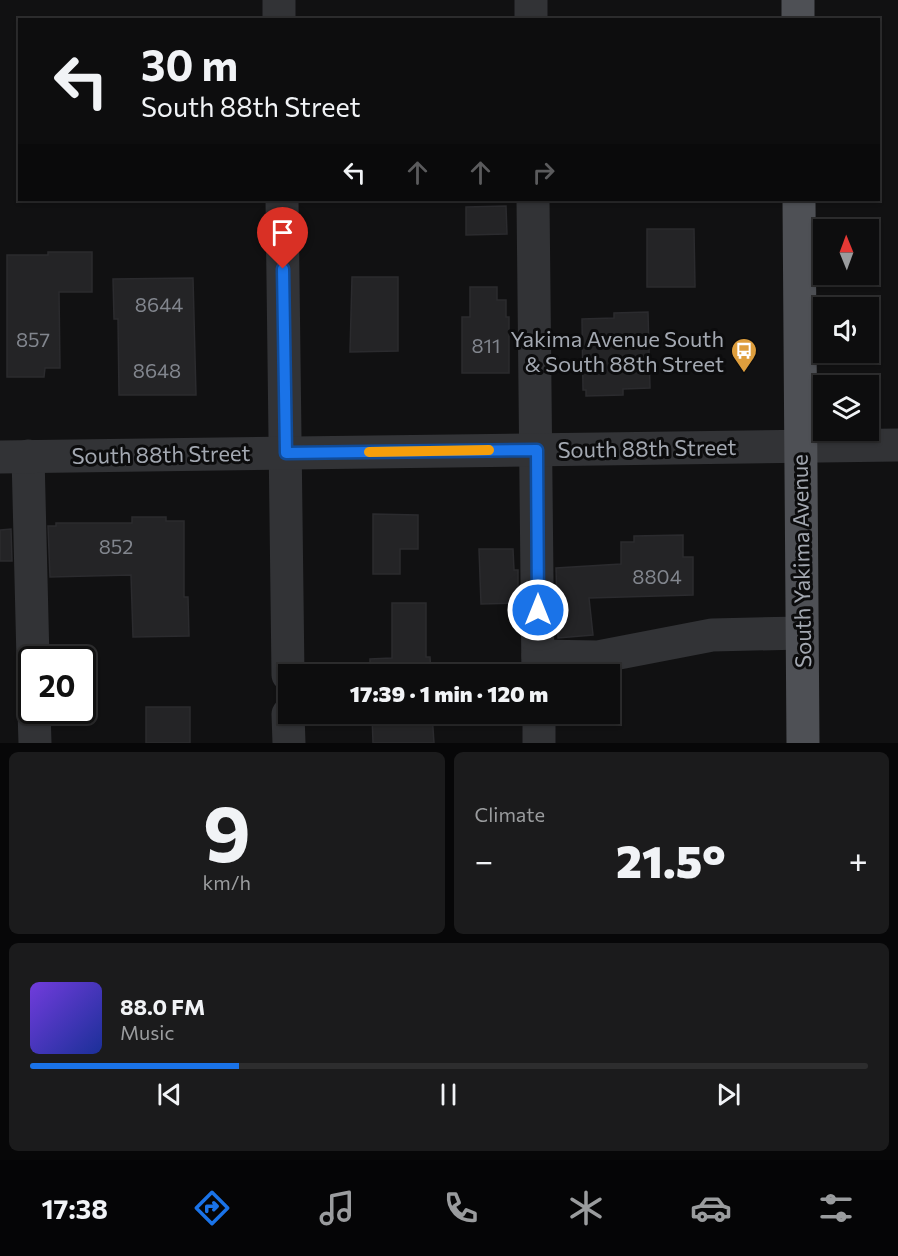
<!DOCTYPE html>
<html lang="en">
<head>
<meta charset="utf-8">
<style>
  body { margin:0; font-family:Commissioner,sans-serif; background:#1b1b1c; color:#f1f3f6; height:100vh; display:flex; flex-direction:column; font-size:22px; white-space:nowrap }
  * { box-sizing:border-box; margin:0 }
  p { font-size:20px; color:#9a9c9e }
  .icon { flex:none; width:33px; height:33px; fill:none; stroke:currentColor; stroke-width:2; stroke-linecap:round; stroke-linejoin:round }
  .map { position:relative; height:743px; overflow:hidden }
  .side { display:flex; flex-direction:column; gap:9px; padding:9px; background:#070708; flex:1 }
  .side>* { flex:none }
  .banner { position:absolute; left:18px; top:18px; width:862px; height:183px; border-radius:0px; box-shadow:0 2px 4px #0004,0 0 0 2px #2d2d2e; background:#0d0d0e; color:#f1f3f6; overflow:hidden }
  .needle { width:39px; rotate:359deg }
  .controls { position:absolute; left:813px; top:219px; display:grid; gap:12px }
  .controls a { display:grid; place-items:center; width:66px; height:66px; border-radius:0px; background:#0d0d0e; box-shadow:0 2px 4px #0004,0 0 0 2px #2d2d2e; font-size:30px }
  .speed { position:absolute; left:18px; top:646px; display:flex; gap:12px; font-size:30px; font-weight:700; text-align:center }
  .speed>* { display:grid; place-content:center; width:78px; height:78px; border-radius:50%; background:#0d0d0e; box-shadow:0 2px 4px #0004,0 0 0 2px #2d2d2e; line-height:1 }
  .speed .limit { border:3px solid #111; border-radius:9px; background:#fff; color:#111 }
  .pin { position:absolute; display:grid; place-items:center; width:51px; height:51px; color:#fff; margin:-62px -26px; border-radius:50% 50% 50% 0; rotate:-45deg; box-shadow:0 0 6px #0007 }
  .pin .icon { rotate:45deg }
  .me { position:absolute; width:66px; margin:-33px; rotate:0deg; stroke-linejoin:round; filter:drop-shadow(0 0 4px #0008) }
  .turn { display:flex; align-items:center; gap:21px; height:126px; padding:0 24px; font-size:27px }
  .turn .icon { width:78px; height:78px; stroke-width:2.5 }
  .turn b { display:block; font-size:42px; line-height:51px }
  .lanes { display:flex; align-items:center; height:57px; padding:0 24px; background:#0003; justify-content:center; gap:30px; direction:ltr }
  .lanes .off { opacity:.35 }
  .big { font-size:45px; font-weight:800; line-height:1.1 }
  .side .widget { flex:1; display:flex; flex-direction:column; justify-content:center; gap:9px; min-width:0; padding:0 21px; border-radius:9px; background:#1b1b1c }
  .side .dial { align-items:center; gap:0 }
  .dial b { font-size:78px; line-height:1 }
  .song { display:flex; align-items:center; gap:18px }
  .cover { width:72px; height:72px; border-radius:9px; background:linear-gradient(135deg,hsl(260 70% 55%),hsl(230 70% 35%)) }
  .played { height:6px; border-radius:3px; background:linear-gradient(90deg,#1a73e8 25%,#2d2d2e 25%) }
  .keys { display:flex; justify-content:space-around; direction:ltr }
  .heat { display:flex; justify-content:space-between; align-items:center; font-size:33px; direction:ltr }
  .side .tiles { flex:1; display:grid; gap:9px; grid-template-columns:1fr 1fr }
  .widget:last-child { grid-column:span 2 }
  .trip { position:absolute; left:278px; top:664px; width:342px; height:60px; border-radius:0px; background:#0d0d0e; box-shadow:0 2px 4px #0004,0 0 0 2px #2d2d2e; font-weight:800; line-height:60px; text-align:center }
  .tab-bar { display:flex; height:96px; justify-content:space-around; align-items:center; background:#050506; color:#9a9c9e }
  .tab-bar .icon { width:42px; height:42px }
  .tab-bar .current { color:#1a73e8 }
  .tab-bar b { font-size:27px; color:#f1f3f6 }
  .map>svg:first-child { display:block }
  .building { fill:#242426; stroke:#2b2b2e; stroke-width:1.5 }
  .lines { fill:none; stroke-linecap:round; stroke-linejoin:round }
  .minor { stroke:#323336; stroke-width:33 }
  .major { stroke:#4e5055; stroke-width:33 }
  .route-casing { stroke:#114b97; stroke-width:15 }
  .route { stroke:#1a73e8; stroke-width:10 }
  .slow { stroke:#f59e0b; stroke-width:10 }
  .labels { text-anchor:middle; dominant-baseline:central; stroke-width:6; stroke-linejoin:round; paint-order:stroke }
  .number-label { font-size:20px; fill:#82868e }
  .poi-label { font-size:22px; fill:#a3a8b1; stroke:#0c0c0d; text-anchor:end }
  .street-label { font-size:22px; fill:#a3a8b1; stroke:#0c0c0d }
</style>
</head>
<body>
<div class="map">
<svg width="898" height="743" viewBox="0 0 898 743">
  <rect width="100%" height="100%" fill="#111112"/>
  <g class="building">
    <path d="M506,206l1,28 -41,1v-28z"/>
    <path d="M647,229h47l1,58h-48z"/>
    <path d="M48,252h44v40h-33l1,76h-15l-1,9h-37v-122h41z"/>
    <path d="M352,277h46v74l-48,1z"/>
    <path d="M193,278l3,117h-77l-1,-76h-4l-1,-40z"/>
    <path d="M470,287h27v13h9v17h3v56h-47v-56h8z"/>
    <path d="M648,312l2,76 -27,1v6l-37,1v-6h-3l-1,-71 32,-1v-5z"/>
    <path d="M373,514l45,1v34h-18v25h-27z"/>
    <path d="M132,517h34v4h18v76h4l1,39 -56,1 -2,-62 -81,2 -2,-51h8v-3h76z"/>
    <path d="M11,529l1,32h-12v-31z"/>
    <path d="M683,535v22h10v38l-104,3 4,37 -35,3 -2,-70 65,-4v-22h13v-6z"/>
    <path d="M479,549h34l1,21h4v33l-37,1z"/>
    <path d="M392,603h34v54h4l1,18h-61v-16l22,-1z"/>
    <rect x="146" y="707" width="44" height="36"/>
    <path d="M372,714h60l2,29h-61z"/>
  </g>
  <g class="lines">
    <g class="minor">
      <path d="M279,0v20"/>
      <path d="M531,0v20"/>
      <path d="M282,200l6,475"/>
      <path d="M533,200l5,475"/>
      <path d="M28,456l5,204"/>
      <path d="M0,457l898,-12"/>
      <path d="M538,656l60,1 114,-22 89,-2"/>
      <path d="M34,711l1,32"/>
      <path d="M288,714l1,29"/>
      <path d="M539,714v29"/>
    </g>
    <g class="major">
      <path d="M798,0v20"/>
      <path d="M799,200l4,543"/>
    </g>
  </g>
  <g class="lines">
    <defs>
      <path id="route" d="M283,269l3,184 251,-3 1,160"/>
    </defs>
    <use href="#route" class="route-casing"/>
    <use href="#route" class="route"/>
    <path class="slow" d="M369,452l120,-2"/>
  </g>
  <defs>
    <symbol id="bus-pin" viewBox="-11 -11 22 30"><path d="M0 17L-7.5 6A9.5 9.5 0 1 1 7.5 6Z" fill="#de9e3d" stroke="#0c0c0d"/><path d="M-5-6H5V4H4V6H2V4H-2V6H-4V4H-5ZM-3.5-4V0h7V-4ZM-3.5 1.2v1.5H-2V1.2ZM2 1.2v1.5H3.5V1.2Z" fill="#fff"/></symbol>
  </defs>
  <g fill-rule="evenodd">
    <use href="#bus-pin" x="729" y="336" width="30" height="40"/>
  </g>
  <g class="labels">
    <g class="number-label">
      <text x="159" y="304">8644</text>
      <text x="33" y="339">857</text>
      <text x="486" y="345">811</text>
      <text x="157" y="370">8648</text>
      <text x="116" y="546">852</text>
      <text x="657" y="576">8804</text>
    </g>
    <g class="poi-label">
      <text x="724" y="338">Yakima Avenue South<tspan x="724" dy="25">&amp; South 88th Street</tspan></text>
    </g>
    <g class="street-label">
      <text transform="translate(647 448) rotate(-1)">South 88th Street</text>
      <text transform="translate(161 454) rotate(-1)">South 88th Street</text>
      <text transform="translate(801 561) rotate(-91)">South Yakima Avenue</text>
    </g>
  </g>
</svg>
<div class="controls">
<a><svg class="needle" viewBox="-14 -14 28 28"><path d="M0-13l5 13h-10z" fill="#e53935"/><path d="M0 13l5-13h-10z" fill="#9a9c9e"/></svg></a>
<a><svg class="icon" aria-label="sound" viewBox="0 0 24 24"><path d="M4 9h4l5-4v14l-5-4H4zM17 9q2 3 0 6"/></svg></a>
<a><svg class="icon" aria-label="layers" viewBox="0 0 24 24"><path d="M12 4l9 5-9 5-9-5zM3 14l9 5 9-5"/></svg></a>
</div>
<div class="speed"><div class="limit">20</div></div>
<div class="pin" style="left:283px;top:269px;background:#d93025"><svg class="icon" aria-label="arrive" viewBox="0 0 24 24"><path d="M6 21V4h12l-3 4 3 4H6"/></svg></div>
<svg class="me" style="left:538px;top:610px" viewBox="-20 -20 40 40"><circle r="17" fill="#1a73e8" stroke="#fff" stroke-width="3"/><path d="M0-11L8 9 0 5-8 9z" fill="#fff"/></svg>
<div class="trip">17:39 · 1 min · 120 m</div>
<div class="banner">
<div class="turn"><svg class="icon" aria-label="left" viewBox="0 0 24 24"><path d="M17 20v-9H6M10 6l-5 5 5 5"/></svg><div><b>30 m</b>South 88th Street</div></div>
<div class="lanes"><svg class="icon" aria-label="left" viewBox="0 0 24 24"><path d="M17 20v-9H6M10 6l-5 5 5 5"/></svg><svg class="icon off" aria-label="ahead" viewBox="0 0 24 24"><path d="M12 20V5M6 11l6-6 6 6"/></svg><svg class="icon off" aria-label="ahead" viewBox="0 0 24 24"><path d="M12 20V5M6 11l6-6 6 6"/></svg><svg class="icon off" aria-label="right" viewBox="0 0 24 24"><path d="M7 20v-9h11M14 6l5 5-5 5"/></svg></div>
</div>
</div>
<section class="side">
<div class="tiles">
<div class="widget dial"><b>9</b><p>km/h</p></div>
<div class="widget"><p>Climate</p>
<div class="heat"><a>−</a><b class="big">21.5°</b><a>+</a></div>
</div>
<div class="widget">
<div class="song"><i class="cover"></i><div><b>88.0 FM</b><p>Music</p></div></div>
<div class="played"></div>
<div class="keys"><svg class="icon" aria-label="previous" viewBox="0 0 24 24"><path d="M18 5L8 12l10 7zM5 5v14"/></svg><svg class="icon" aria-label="pause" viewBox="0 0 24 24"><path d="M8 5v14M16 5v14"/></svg><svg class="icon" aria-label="next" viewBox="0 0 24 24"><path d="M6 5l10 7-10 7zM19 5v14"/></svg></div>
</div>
</div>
</section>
<nav class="tab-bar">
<b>17:38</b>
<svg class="icon current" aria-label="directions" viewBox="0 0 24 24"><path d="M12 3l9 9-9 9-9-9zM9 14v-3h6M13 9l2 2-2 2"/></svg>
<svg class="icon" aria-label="music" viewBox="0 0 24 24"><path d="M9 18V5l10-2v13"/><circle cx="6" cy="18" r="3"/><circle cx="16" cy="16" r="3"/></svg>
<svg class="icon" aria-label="phone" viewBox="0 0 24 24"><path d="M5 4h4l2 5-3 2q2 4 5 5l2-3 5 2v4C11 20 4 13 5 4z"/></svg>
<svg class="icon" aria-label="climate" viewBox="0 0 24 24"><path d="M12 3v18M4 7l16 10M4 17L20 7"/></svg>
<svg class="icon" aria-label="car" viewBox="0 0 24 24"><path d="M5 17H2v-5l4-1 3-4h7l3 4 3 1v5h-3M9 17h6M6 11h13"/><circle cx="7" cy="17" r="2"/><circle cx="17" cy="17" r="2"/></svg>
<svg class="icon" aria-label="filters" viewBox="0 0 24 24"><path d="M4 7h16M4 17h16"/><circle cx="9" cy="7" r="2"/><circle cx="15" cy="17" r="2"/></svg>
</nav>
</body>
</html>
